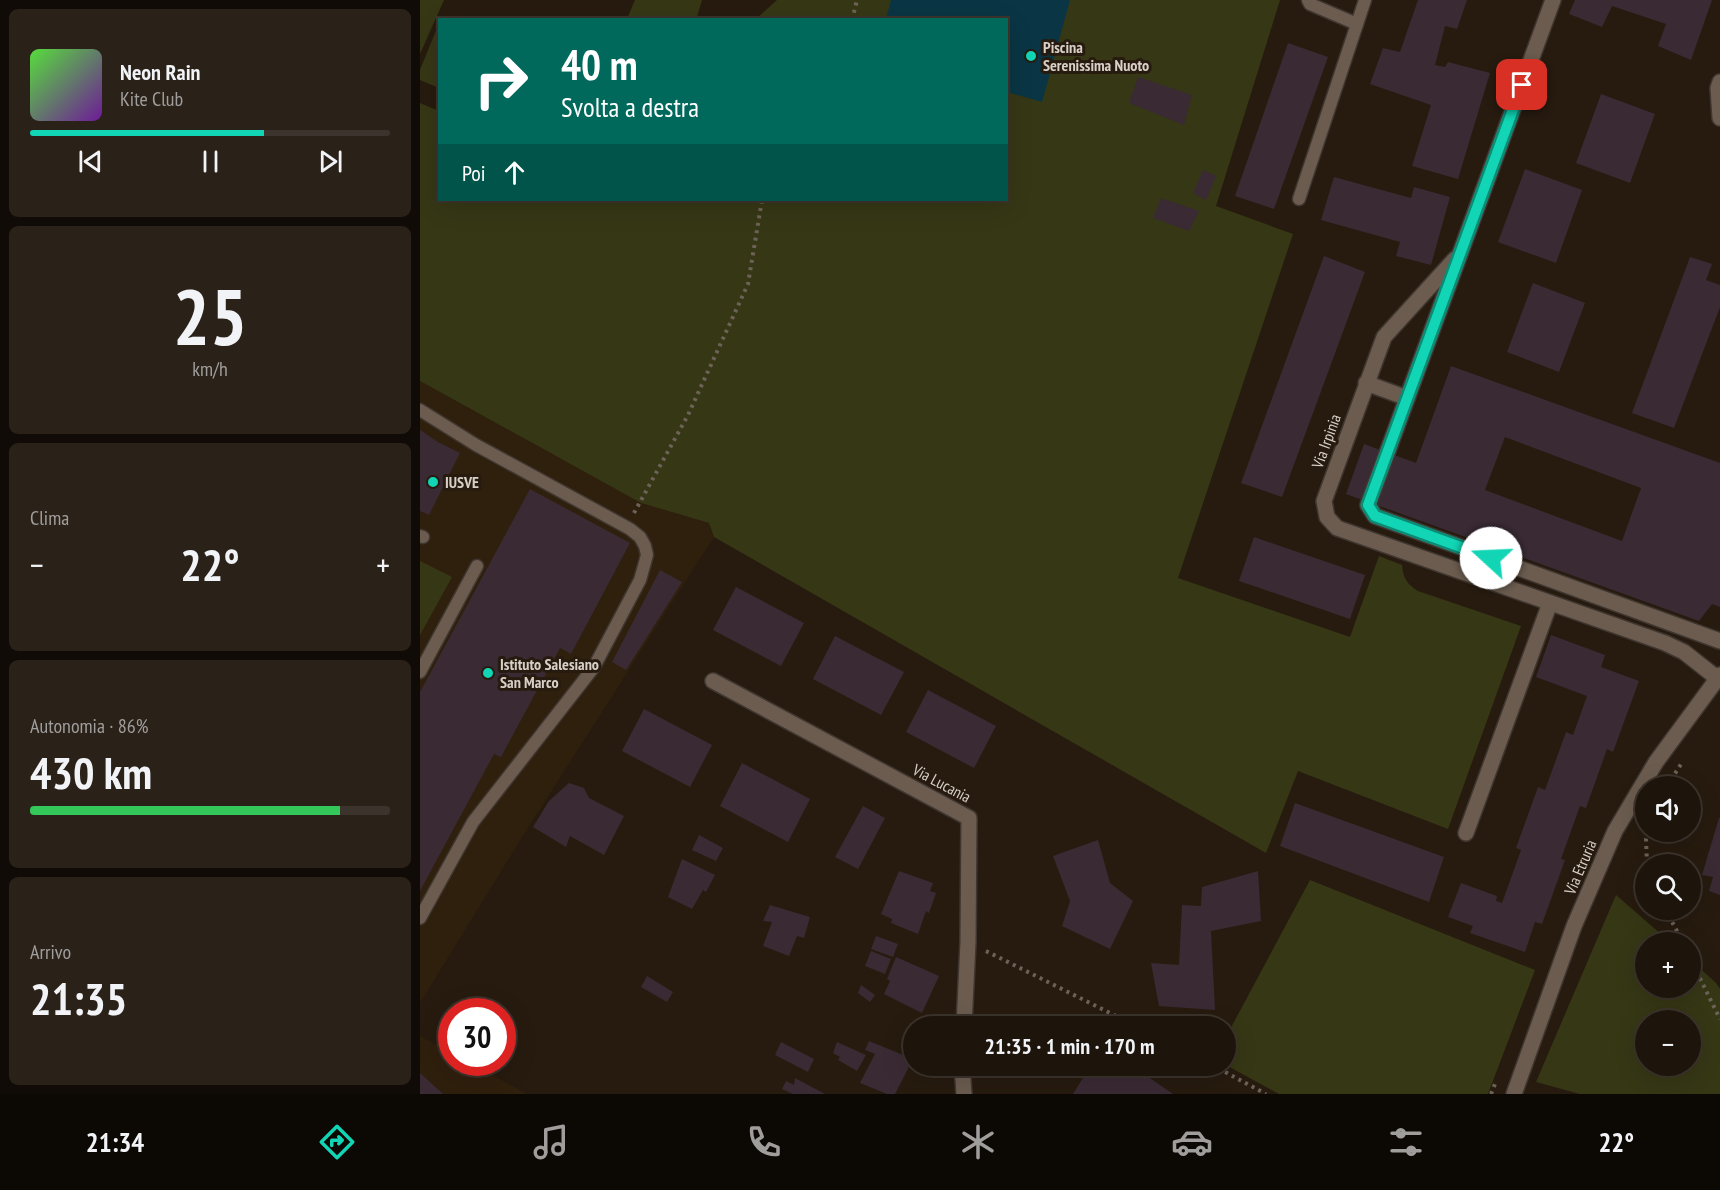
<!DOCTYPE html>
<html lang="it">
<head>
<meta charset="utf-8">
<style>
  body { margin:0; font-family:"PT Sans Narrow",sans-serif; background:#2a2119; color:#f1f3f6; height:100vh; display:flex; flex-direction:column; font-size:22px; white-space:nowrap }
  * { box-sizing:border-box; margin:0 }
  p { font-size:20px; color:#a09e9d }
  .icon { flex:none; width:33px; height:33px; fill:none; stroke:currentColor; stroke-width:2; stroke-linecap:round; stroke-linejoin:round }
  .map { position:relative; flex:1; overflow:hidden }
  .sheet { display:flex; flex-direction:column; gap:9px; padding:9px; background:#100b06; width:420px }
  .sheet>* { flex:none }
  .hud { position:absolute; left:18px; top:18px; width:570px; height:183px; border-radius:0px; box-shadow:0 6px 24px #0002,0 0 0 2px #3b332c; background:#00695c; color:#fff; overflow:hidden }
  .buttons { position:absolute; left:1215px; top:776px; display:grid; gap:12px }
  .buttons a { display:grid; place-items:center; width:66px; height:66px; border-radius:50%; background:#1d140b; box-shadow:0 6px 24px #0002,0 0 0 2px #3b332c; font-size:30px }
  .speed { position:absolute; left:18px; top:998px; display:flex; gap:12px; font-size:30px; font-weight:700; text-align:center }
  .speed>* { display:grid; place-content:center; width:78px; height:78px; border-radius:50%; background:#1d140b; box-shadow:0 6px 24px #0002,0 0 0 2px #3b332c; line-height:1 }
  .speed .limit { border:9px solid #d22; background:#fff; color:#111 }
  .pin { position:absolute; display:grid; place-items:center; width:51px; height:51px; color:#fff; margin:-26px; border-radius:12px; box-shadow:0 3px 9px #0006 }
  .me { position:absolute; width:66px; margin:-33px; rotate:290deg; stroke-linejoin:round; filter:drop-shadow(0 0 4px #0008) }
  .turn { display:flex; align-items:center; gap:21px; height:126px; padding:0 24px; font-size:27px }
  .turn .icon { width:78px; height:78px; stroke-width:2.5 }
  .turn b { display:block; font-size:42px; line-height:51px }
  .then { display:flex; align-items:center; height:57px; padding:0 24px; background:#0003; gap:12px; font-size:22px }
  .big { font-size:45px; font-weight:700; line-height:1.1 }
  .sheet .card { flex:1; display:flex; flex-direction:column; justify-content:center; gap:9px; min-width:0; padding:0 21px; border-radius:9px; background:#2a2119 }
  .sheet .dial { align-items:center; gap:0 }
  .dial b { font-size:78px; line-height:1 }
  .song { display:flex; align-items:center; gap:18px }
  .cover { width:72px; height:72px; border-radius:9px; background:linear-gradient(135deg,hsl(110 70% 55%),hsl(280 70% 35%)) }
  .played { height:6px; border-radius:3px; background:linear-gradient(90deg,#11d5b4 65%,#3b332c 65%) }
  .keys { display:flex; justify-content:space-around; direction:ltr }
  .heat { display:flex; justify-content:space-between; align-items:center; font-size:33px; direction:ltr }
  .charge { height:9px; border-radius:4px; background:linear-gradient(90deg,#34c759 86%,#3b332c 0) }
  .trip { position:absolute; left:483px; top:1016px; width:333px; height:60px; border-radius:30px; background:#1d140b; box-shadow:0 6px 24px #0002,0 0 0 2px #3b332c; font-weight:700; line-height:60px; text-align:center }
  .dock { display:flex; height:96px; justify-content:space-around; align-items:center; background:#0c0804; color:#a09e9d }
  .dock .icon { width:42px; height:42px }
  .dock .on { color:#11d5b4 }
  .dock b { font-size:27px; color:#f1f3f6 }
  main { display:flex; flex:1; min-height:0 }
  .map>svg:first-child { display:block }
  .built { fill:#2f1f0d }
  .green { fill:#363715; fill-rule:evenodd }
  .water { fill:#0a3544 }
  .building { fill:#3a2a34; fill-rule:evenodd }
  .lines { fill:none; stroke-linecap:round; stroke-linejoin:round }
  .service-casing { stroke:#3f3630; stroke-width:15 }
  .minor-casing { stroke:#3f3630; stroke-width:18 }
  .path { stroke:#6d6258; stroke-width:4; stroke-dasharray:3 4.5; stroke-linecap:butt }
  .service { stroke:#6b5c4f; stroke-width:12 }
  .minor { stroke:#6b5c4f; stroke-width:15 }
  .route-casing { stroke:#0b8a75; stroke-width:15 }
  .route { stroke:#11d5b4; stroke-width:10 }
  .poi-dot { fill:#11d5b4; stroke:#271b0f; stroke-width:2 }
  .labels { text-anchor:middle; dominant-baseline:central; stroke-width:6; stroke-linejoin:round; paint-order:stroke }
  .poi-label { font-size:16px; font-weight:bold; fill:#d8d0c8; stroke:#271b0f; text-anchor:start }
  .street-label { font-size:16px; fill:#d8d0c8; stroke:#271b0f }
</style>
</head>
<body>
<main>
<section class="sheet">
<div class="card">
<div class="song"><i class="cover"></i><div><b>Neon Rain</b><p>Kite Club</p></div></div>
<div class="played"></div>
<div class="keys"><svg class="icon" aria-label="previous" viewBox="0 0 24 24"><path d="M18 5L8 12l10 7zM5 5v14"/></svg><svg class="icon" aria-label="pause" viewBox="0 0 24 24"><path d="M8 5v14M16 5v14"/></svg><svg class="icon" aria-label="next" viewBox="0 0 24 24"><path d="M6 5l10 7-10 7zM19 5v14"/></svg></div>
</div>
<div class="card dial"><b>25</b><p>km/h</p></div>
<div class="card"><p>Clima</p>
<div class="heat"><a>−</a><b class="big">22°</b><a>+</a></div>
</div>
<div class="card"><p>Autonomia · 86%</p><b class="big">430 km</b><div class="charge"></div></div>
<div class="card"><p>Arrivo</p><b class="big">21:35</b></div>
</section>
<div class="map">
<svg width="1300" height="1094" viewBox="0 0 1300 1094">
  <rect width="100%" height="100%" fill="#271b0f"/>
  <g class="built">
    <path d="M0,381l221,122 68,20 5,14 -190,297 -104,169z"/>
    <path d="M0,1036l31,17 1,9h16l59,32h-107z"/>
  </g>
  <g class="green">
    <path d="M0,0h24l-24,54z"/>
    <path d="M215,0h67l-5,17 56,2h-126z"/>
    <path d="M357,0h503l-64,206 77,28 -115,344 172,59 29,-81 23,9c1,13 5,19 16,26l103,35 -73,203 -150,-58 -32,82 -552,-316 -5,-14 -68,-20 -221,-122v-278l19,8 1,89h566v-180l-250,-1z"/>
    <path d="M19,23v65l-19,-8v-10z"/>
    <path d="M0,561l32,16 -32,58z"/>
    <path d="M890,880l225,90 -47,124h-209l-53,-29v-28z"/>
    <path d="M1196,895l54,47h-24v45h44l1,-27 25,23 4,6v105h-140l-44,-12zM1226,1020h44v45h-44z"/>
  </g>
  <path class="water" d="M471,0h179l-28,102 -35,-10 -1,-72 -120,-1z"/>
  <g class="building">
    <path d="M998,0h49l-10,29 -12,-3 -10,39 10,2 3,-5 42,11 -32,106 -46,-13 19,-61 -61,-21 13,-36 17,4z"/>
    <path d="M1155,0h137l-21,60 -33,-14 8,-22 -54,-18 -10,21 -33,-13z"/>
    <path d="M868,43l40,14 -54,152 -39,-13z"/>
    <path d="M718,77l54,18 -8,30 -55,-22z"/>
    <path d="M1181,94l54,20 -25,69 -54,-20z"/>
    <path d="M1105,169l57,21 -26,73 -58,-21z"/>
    <path d="M783,170l13,6 -10,24 -13,-7z"/>
    <path d="M914,177l77,21 3,-11 36,10 -19,68 -35,-9 4,-14 -79,-22z"/>
    <path d="M741,198l38,13 -10,20 -36,-13z"/>
    <path d="M904,256l41,16 -83,225 -41,-14z"/>
    <path d="M1270,257l22,7 -6,16 14,5v22l-46,121 -42,-15z"/>
    <path d="M1113,283l52,20 -26,69 -52,-20z"/>
    <path d="M1031,366l269,97v144l-8,-3 -13,17 -353,-127 18,-50 52,19zM1085,437l136,51 -19,53 -137,-51z"/>
    <path d="M0,430l18,12 22,11 -31,62 -9,-4z"/>
    <path d="M110,489l100,54 -59,111 -11,-6 -59,109 -7,-3 -74,137v-199z"/>
    <path d="M834,537l111,38 -15,44 -111,-38z"/>
    <path d="M240,570l22,12 -56,88 -14,-8z"/>
    <path d="M316,587l68,36 -23,43 -68,-36z"/>
    <path d="M1131,635l54,20 -4,12 38,14 -26,71 -6,-3 -21,59 -6,-2 -19,53 4,1 -23,64 -7,-2 -10,30 -55,-19 3,-7 -25,-9 13,-34 36,13 -1,5 6,2 19,-53 -5,-2 22,-61 7,3 21,-58 7,3 14,-39 -51,-19z"/>
    <path d="M415,636l69,36 -23,43 -68,-36z"/>
    <path d="M508,690l68,36 -22,42 -68,-36z"/>
    <path d="M224,709l68,36 -22,42 -68,-36z"/>
    <path d="M322,763l68,36 -22,43 -68,-36z"/>
    <path d="M149,783l15,5 5,10 35,18 -20,39 -34,-19 -4,11 -33,-20 16,-26z"/>
    <path d="M875,803l149,54 -15,45 -149,-56z"/>
    <path d="M443,806l22,12 -27,51 -23,-12z"/>
    <path d="M1299,818h1v77l-11,-4 4,-14 -11,-2z"/>
    <path d="M279,835l24,13 -7,13 -24,-11z"/>
    <path d="M678,840l12,43 23,18 -23,48 -48,-23 8,-25 -17,-45z"/>
    <path d="M262,859l33,16 -9,17 -3,-2 -11,19 -24,-12z"/>
    <path d="M479,871l34,12 -3,8 6,2 -7,20 -3,-2 -8,23 -27,-11 1,-4 -11,-5z"/>
    <path d="M838,871l3,50 -50,10 4,79 -56,-4 -8,-43 28,2 3,-60 19,1 1,-19z"/>
    <path d="M350,905l40,12 -6,21 -7,-2 -8,20 -26,-10 9,-24 -9,-1z"/>
    <path d="M456,936l22,8 -5,13 -22,-8z"/>
    <path d="M451,951l20,8 -6,15 -20,-8z"/>
    <path d="M476,957l43,19 -17,37 -38,-19 6,-13 -3,-2z"/>
    <path d="M227,976l26,16 -6,10 -26,-15z"/>
    <path d="M441,985l14,10 -5,7 -12,-9z"/>
    <path d="M449,1041l44,18 -18,35h-8l-27,-11 15,-29 -10,-4z"/>
    <path d="M361,1042l33,17 -6,13 -33,-17z"/>
    <path d="M417,1042l29,13 -9,16 -19,-11 2,-3 -7,-4z"/>
    <path d="M671,1065h40l42,29h-100z"/>
    <path d="M0,1073l23,21h-23z"/>
    <path d="M375,1078l30,16h-32l-11,-5 4,-8 8,4z"/>
  </g>
  <g class="lines">
    <defs>
      <g id="service">
        <path d="M888,0l2,4 47,20"/>
        <path d="M879,199l66,-199"/>
        <path d="M0,410l56,35 154,84 10,8 5,9 2,9 -3,11 -4,14 -46,87 -121,155 -53,96"/>
        <path d="M0,536l3,1"/>
        <path d="M0,672l57,-106"/>
      </g>
      <g id="minor">
        <path d="M1133,0l-185,505 7,11 345,125"/>
        <path d="M1300,82l-2,6 2,30"/>
        <path d="M1035,259l-71,78 -60,164 3,16 10,11 328,115 19,9 33,26"/>
        <path d="M946,383l41,15"/>
        <path d="M293,681l256,137 -1,124 -4,84"/>
        <path d="M1046,833l84,-230"/>
        <path d="M542,1065l2,29"/>
        <path d="M1094,1094l60,-168 41,-95 41,-69 64,-87"/>
      </g>
    </defs>
    <use href="#service" class="service-casing"/>
    <use href="#minor" class="minor-casing"/>
    <g class="path">
      <path d="M432,20l5,-20"/>
      <path d="M214,513l54,-98 60,-131 14,-84"/>
      <path d="M1247,786l16,-25"/>
      <path d="M1227,864l-1,-25 2,-8"/>
      <path d="M1245,909l18,33"/>
      <path d="M566,951l150,75"/>
      <path d="M1270,958l30,61"/>
      <path d="M792,1065l54,29"/>
      <path d="M1071,1094l4,-10"/>
    </g>
    <use href="#service" class="service"/>
    <use href="#minor" class="minor"/>
  </g>
  <g class="lines">
    <defs>
      <path id="route" d="M1071,558l-116,-42 -7,-11 154,-420"/>
    </defs>
    <use href="#route" class="route-casing"/>
    <use href="#route" class="route"/>
  </g>
  <g class="poi-dot">
    <circle cx="611" cy="56" r="6"/>
    <circle cx="13" cy="482" r="6"/>
    <circle cx="68" cy="673" r="6"/>
  </g>
  <g class="labels">
    <g class="poi-label">
      <text x="623" y="47">Piscina<tspan x="623" dy="18">Serenissima Nuoto</tspan></text>
      <text x="25" y="482">IUSVE</text>
      <text x="80" y="664">Istituto Salesiano<tspan x="80" dy="18">San Marco</tspan></text>
    </g>
    <g class="street-label">
      <text transform="translate(906 441) rotate(-70)">Via Irpinia</text>
      <text transform="translate(522 783) rotate(28)">Via Lucania</text>
      <text transform="translate(1160 867) rotate(-67)">Via Etruria</text>
    </g>
  </g>
</svg>
<div class="buttons">
<a><svg class="icon" aria-label="sound" viewBox="0 0 24 24"><path d="M4 9h4l5-4v14l-5-4H4zM17 9q2 3 0 6"/></svg></a>
<a><svg class="icon" aria-label="search" viewBox="0 0 24 24"><circle cx="10" cy="10" r="6"/><path d="M15 15l6 6"/></svg></a>
<a>+</a>
<a>−</a>
</div>
<div class="speed"><div class="limit">30</div></div>
<div class="pin" style="left:1102px;top:85px;background:#d93025"><svg class="icon" aria-label="arrive" viewBox="0 0 24 24"><path d="M6 21V4h12l-3 4 3 4H6"/></svg></div>
<svg class="me" style="left:1071px;top:558px" viewBox="-20 -20 40 40"><circle r="19" fill="#fff"/><path d="M0-13L10 11 0 6-10 11z" fill="#11d5b4"/></svg>
<div class="trip">21:35 · 1 min · 170 m</div>
<div class="hud">
<div class="turn"><svg class="icon" aria-label="right" viewBox="0 0 24 24"><path d="M7 20v-9h11M14 6l5 5-5 5"/></svg><div><b>40 m</b>Svolta a destra</div></div>
<div class="then">Poi<svg class="icon" aria-label="ahead" viewBox="0 0 24 24"><path d="M12 20V5M6 11l6-6 6 6"/></svg></div>
</div>
</div>
</main>
<nav class="dock">
<b>21:34</b>
<svg class="icon on" aria-label="directions" viewBox="0 0 24 24"><path d="M12 3l9 9-9 9-9-9zM9 14v-3h6M13 9l2 2-2 2"/></svg>
<svg class="icon" aria-label="music" viewBox="0 0 24 24"><path d="M9 18V5l10-2v13"/><circle cx="6" cy="18" r="3"/><circle cx="16" cy="16" r="3"/></svg>
<svg class="icon" aria-label="phone" viewBox="0 0 24 24"><path d="M5 4h4l2 5-3 2q2 4 5 5l2-3 5 2v4C11 20 4 13 5 4z"/></svg>
<svg class="icon" aria-label="climate" viewBox="0 0 24 24"><path d="M12 3v18M4 7l16 10M4 17L20 7"/></svg>
<svg class="icon" aria-label="car" viewBox="0 0 24 24"><path d="M5 17H2v-5l4-1 3-4h7l3 4 3 1v5h-3M9 17h6M6 11h13"/><circle cx="7" cy="17" r="2"/><circle cx="17" cy="17" r="2"/></svg>
<svg class="icon" aria-label="filters" viewBox="0 0 24 24"><path d="M4 7h16M4 17h16"/><circle cx="9" cy="7" r="2"/><circle cx="15" cy="17" r="2"/></svg>
<b>22°</b>
</nav>
</body>
</html>
